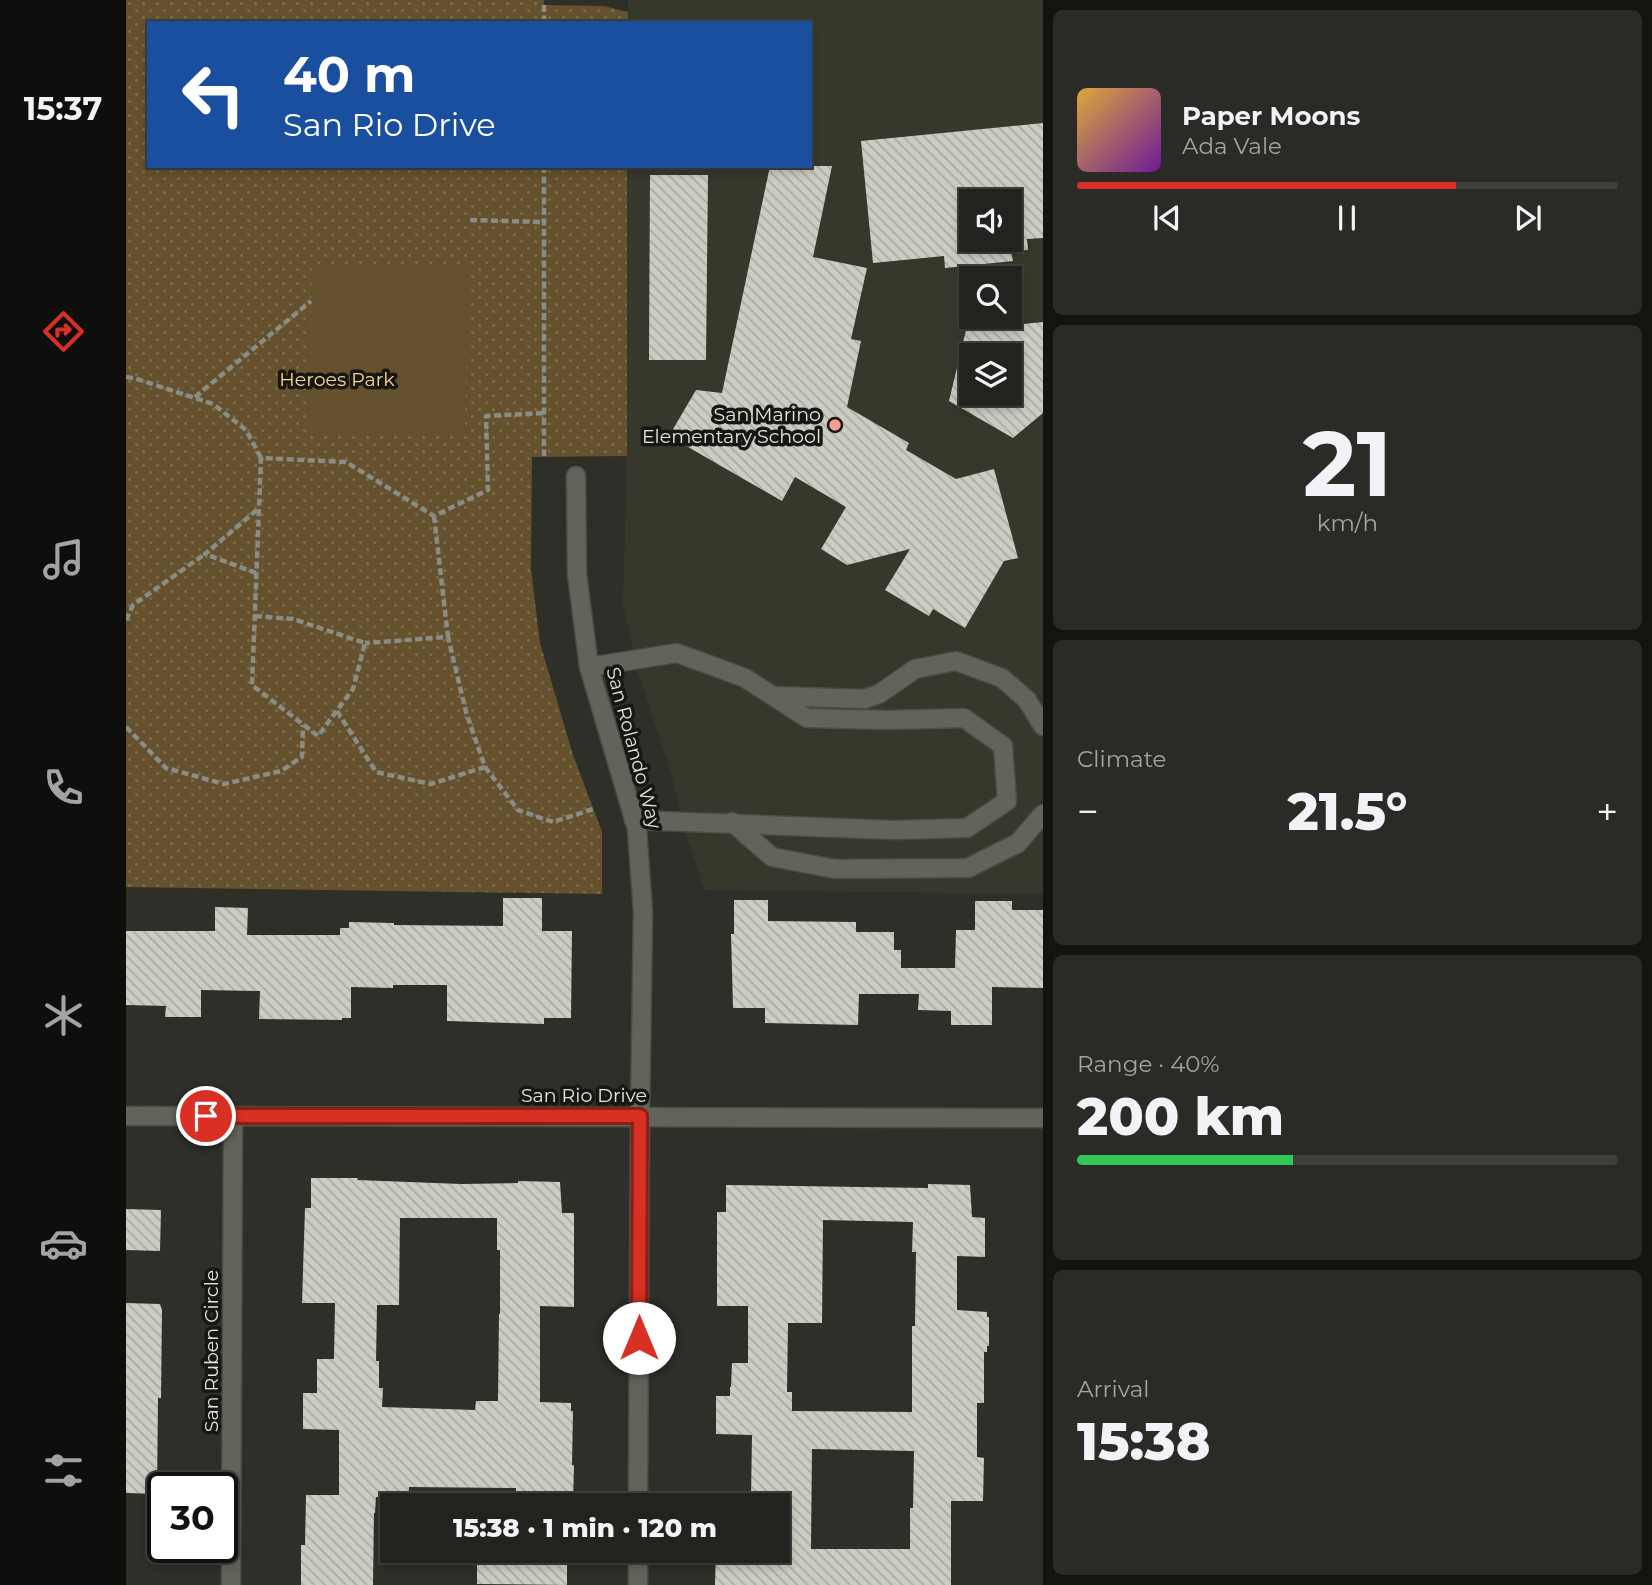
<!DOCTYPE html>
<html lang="en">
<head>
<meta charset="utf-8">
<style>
  body { margin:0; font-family:Montserrat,sans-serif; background:#2a2b27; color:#f1f3f6; height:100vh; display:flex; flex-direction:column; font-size:26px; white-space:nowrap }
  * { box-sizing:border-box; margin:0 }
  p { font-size:23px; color:#a2a4a4 }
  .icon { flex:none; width:38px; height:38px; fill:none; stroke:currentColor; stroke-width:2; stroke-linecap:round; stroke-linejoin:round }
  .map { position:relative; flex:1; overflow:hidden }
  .drawer { display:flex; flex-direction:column; gap:10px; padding:10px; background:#131310; width:609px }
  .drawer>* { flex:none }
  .guide { position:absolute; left:21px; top:21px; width:665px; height:147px; border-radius:0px; box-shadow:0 4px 10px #0003,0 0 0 2px #3f403c; background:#1a4fa0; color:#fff; overflow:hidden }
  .tools { position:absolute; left:833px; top:189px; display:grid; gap:14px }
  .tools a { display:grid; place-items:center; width:63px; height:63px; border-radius:0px; background:#22231e; box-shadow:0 4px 10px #0003,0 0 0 2px #3f403c; font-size:35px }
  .speed { position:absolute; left:21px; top:1472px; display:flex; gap:14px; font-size:35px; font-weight:700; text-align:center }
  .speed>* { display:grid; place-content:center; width:91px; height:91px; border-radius:50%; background:#22231e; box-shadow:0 4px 10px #0003,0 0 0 2px #3f403c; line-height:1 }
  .speed .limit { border:4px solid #111; border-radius:10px; background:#fff; color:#111 }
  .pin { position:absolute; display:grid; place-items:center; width:60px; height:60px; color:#fff; margin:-30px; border:4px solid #fff; border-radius:50%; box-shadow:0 2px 7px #0007 }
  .me { position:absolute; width:77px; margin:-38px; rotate:0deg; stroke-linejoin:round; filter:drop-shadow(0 0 5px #0008) }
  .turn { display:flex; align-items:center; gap:24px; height:147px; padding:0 21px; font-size:32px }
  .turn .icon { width:91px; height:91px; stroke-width:2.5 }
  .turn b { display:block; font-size:49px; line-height:60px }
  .big { font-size:52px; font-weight:800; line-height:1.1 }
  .drawer .tile { flex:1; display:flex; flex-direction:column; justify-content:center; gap:10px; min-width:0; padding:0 24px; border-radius:10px; background:#2a2b27 }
  .drawer .dial { align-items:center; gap:0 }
  .dial b { font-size:91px; line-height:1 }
  .song { display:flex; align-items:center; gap:21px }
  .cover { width:84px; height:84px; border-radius:10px; background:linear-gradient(135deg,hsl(40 70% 55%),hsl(280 70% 35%)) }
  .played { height:7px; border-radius:4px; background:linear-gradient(90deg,#d93025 70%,#3f403c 70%) }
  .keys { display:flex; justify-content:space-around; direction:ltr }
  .heat { display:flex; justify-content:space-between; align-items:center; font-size:38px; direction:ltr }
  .charge { height:10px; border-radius:5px; background:linear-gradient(90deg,#34c759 40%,#3f403c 0) }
  .trip { position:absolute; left:254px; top:1493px; width:410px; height:70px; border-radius:0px; background:#22231e; box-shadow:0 4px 10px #0003,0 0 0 2px #3f403c; font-weight:800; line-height:70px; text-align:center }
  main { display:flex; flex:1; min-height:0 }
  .tabs { display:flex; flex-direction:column; width:126px; justify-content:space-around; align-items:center; background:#0e0e0c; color:#a2a4a4 }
  .tabs .icon { width:49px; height:49px }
  .tabs .current { color:#d93025 }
  .tabs b { font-size:32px; color:#f1f3f6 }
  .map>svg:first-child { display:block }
  .built { fill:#35382b; fill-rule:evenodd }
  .park { fill:url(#park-dots) }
  .garden { fill:#65512d }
  .building { fill:url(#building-back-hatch); fill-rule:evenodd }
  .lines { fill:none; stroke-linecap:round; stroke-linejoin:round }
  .minor-casing { stroke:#4a4c46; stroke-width:21 }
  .path { stroke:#8a8c86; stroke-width:4.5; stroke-dasharray:7 3.5; stroke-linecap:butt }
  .minor { stroke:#62645c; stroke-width:18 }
  .route-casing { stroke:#8d1f18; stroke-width:18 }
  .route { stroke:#d93025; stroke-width:12 }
  .poi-dot { fill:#f59c92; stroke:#161613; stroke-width:2.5 }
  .labels { text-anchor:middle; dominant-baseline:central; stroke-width:7; stroke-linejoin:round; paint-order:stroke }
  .park-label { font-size:19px; fill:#fcd58e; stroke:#161613 }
  .poi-label { font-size:19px; fill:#e2e4df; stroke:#161613; text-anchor:end }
  .street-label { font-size:19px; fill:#e2e4df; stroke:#161613 }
</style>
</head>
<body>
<main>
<nav class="tabs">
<b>15:37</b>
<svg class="icon current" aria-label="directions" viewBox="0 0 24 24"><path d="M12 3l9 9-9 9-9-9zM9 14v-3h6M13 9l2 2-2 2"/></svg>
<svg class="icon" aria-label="music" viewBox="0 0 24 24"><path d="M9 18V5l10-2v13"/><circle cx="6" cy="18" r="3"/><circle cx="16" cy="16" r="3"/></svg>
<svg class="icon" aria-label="phone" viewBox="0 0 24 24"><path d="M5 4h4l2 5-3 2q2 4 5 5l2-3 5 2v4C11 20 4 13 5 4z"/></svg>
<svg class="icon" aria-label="climate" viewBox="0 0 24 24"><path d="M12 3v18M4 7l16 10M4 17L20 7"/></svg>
<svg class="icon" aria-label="car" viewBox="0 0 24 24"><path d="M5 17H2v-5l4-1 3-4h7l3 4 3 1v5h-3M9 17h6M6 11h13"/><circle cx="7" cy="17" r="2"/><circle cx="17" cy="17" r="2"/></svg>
<svg class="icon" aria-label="filters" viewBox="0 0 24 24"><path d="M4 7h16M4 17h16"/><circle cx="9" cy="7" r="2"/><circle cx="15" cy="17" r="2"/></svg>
</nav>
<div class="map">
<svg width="917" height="1585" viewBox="0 0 917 1585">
  <defs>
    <pattern id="park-dots" width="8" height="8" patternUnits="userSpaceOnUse" patternTransform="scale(1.75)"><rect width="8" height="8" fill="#65512d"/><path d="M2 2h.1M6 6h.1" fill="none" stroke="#7b6a4b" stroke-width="1.8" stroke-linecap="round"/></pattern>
    <pattern id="building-back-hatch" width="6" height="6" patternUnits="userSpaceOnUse" patternTransform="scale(1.75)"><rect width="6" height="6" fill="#cdccc3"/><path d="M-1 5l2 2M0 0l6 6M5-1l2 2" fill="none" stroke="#abaaa3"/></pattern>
  </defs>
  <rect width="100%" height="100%" fill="#2d2f28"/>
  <path class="built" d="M502,0h415v894l-339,-4 -18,-55 -14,-59 -34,-104 -15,-69 4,-147v-290h183v-143h-182zM845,201h39v39h-39zM845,278h39v39h-39zM845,355h39v39h-39z"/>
  <path class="park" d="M0,0h418v5l60,1 24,6v11h-479v143h478v290l-95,1 -1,112 9,74 32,109 30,80v62l-476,-7z"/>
  <path class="garden" d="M186,266l156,1 -3,168 -156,1z"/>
  <g class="building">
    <path d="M917,123v115l-16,1 1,11 -17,1 2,10 -68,7 -1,-12 -71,7 -12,-122zM845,201h39v39h-39z"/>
    <path d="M644,166h62l-19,91 54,11 -16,71 10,2 -14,66 62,36 -3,7 50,29 38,-10 24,89 -14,3 -39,67 -32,-19 -4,7 -44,-26 25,-41 -63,16 -26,-16 25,-42 -51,-30 -13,24 -113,-65 27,-46 26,3z"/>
    <path d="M524,175h58l-2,185h-57z"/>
    <path d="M917,322v91l-30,25 -64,-37 17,-71zM845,355h39v39h-39z"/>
    <path d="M377,898h39v33h30l-1,87h-27v6l-97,-3v-36h-54v3l-42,-1v31h-9v2l-83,-1 1,-28 -59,-1v27h-36l1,-11 -40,-1v-74h89v-24l33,1 -1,27h93v-7h9v-6l45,1v2l109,1z"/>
    <path d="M608,900h34v21l88,1v10h38v18h7v18h54l1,-38h19v-29h37v9h31v78l-51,-1v38h-41v-14l-33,-1 1,-16h-60l-1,31 -93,-2v-15h-32l-2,-74h3z"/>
    <path d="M185,1178h47l-1,2 104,4 57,-1v-2l42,1 2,31h12v94l-34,-1v96l31,1v8h2l-1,54h2l-1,40h-58l1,-17 -107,-1v11l-33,-1 -1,16h-1l-1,72h-72v-40h4l1,-50h33v-65l-36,-1v-36h14v-34h17l1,-56h-33l3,-95h6zM274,1218h97v32h3v64h-1l-1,87h-22l-1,9 -93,-3 1,-19h-4v-27h-3l1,-56h22z"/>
    <path d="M802,1184l42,1 2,32 13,1v39l-28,-1v54l30,2v5h2v29h-2v6h-3v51h-7v54l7,1 -1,43h-32v84h-236l1,-35h61v-45h-59v-7h33l1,-63 -36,-1v-38h14v-9h1l1,-24h16v-57h-31v-94h9v-27l202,3zM697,1220l90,2 -1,30h4l-1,74h-3v86l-120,-1v-19h-5l1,-69h34zM686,1449l102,2 -1,57h-3v41h-99z"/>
    <path d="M0,1209l35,1 -1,41 -34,-1z"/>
    <path d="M0,1303l34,1 2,6 -1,88h-3l-1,96 -31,-1z"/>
    <path d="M372,1550h69v35l-90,-1v-29h21z"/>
  </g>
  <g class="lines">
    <defs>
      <g id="minor">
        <path d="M450,476l1,98 12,93 48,162 6,83 -3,204 -2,389"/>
        <path d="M463,667l88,-14 68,25 62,40 81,2 76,-2 39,28 4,55 -40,27 -73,2 -260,-10"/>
        <path d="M648,696l90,3 15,-5 36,-25 41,-8 46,17 25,22 16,26"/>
        <path d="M606,822l40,35 63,12 133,-1 50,-25 25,-29"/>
        <path d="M0,1116l917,2"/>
        <path d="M105,1585l2,-468"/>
        <path d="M512,1585v-35"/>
      </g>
    </defs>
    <use href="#minor" class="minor-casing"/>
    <g class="path">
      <path d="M418,5v18"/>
      <path d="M418,166v290"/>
      <path d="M344,220l74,2"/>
      <path d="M0,377l8,1 79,26 33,26 15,28"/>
      <path d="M69,397l116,-96"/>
      <path d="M308,516l14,121"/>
      <path d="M130,573l-51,-19 53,-45"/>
      <path d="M129,616l38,3 72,24 -12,46 -35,47 -66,-51 9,-227 85,4 88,54 54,-26 -2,-74 58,-3"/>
      <path d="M0,620l7,-15 72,-51"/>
      <path d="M211,711l39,61 55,12 54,-17 -19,-55 -18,-75 -83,6"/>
      <path d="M0,727l40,41 58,16 57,-13 21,-14 1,-32"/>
      <path d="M359,767l33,43 35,12 40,-13"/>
    </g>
    <use href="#minor" class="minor"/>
  </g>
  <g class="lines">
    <defs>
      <path id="route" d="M80,1116h434l-1,222"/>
    </defs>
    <use href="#route" class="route-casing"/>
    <use href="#route" class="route"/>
  </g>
  <circle class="poi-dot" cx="709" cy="425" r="7"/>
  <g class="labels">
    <g class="park-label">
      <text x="211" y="379">Heroes Park</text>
    </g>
    <g class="poi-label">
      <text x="695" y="414">San Marino<tspan x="695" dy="22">Elementary School</tspan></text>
    </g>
    <g class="street-label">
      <text transform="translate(508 748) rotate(75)">San Rolando Way</text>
      <text x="458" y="1095">San Rio Drive</text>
      <text transform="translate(85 1351) rotate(-90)">San Ruben Circle</text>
    </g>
  </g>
</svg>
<div class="tools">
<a><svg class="icon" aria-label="sound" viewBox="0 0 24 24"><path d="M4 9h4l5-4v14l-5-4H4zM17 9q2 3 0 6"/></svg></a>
<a><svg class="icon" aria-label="search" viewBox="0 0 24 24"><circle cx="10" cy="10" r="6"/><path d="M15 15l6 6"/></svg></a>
<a><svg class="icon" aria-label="layers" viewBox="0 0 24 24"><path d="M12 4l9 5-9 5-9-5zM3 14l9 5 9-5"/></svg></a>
</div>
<div class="speed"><div class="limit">30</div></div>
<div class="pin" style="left:80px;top:1116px;background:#d93025"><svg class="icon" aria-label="arrive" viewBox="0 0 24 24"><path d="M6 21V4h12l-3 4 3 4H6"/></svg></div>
<svg class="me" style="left:513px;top:1338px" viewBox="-20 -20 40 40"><circle r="19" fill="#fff"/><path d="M0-13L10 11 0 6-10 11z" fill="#d93025"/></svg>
<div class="trip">15:38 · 1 min · 120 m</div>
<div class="guide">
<div class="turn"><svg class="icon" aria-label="left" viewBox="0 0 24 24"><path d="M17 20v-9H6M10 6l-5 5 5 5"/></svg><div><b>40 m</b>San Rio Drive</div></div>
</div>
</div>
<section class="drawer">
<div class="tile">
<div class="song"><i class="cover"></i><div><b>Paper Moons</b><p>Ada Vale</p></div></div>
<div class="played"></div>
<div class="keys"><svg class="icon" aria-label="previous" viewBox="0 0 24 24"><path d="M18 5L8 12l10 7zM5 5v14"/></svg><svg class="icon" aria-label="pause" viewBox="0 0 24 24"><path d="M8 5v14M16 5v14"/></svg><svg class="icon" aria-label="next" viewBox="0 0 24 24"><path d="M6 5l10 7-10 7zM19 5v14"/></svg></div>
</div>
<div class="tile dial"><b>21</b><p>km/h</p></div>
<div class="tile"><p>Climate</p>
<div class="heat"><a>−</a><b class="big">21.5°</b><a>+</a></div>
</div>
<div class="tile"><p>Range · 40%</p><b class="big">200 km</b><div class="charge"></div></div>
<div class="tile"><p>Arrival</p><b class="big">15:38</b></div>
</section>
</main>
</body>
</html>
